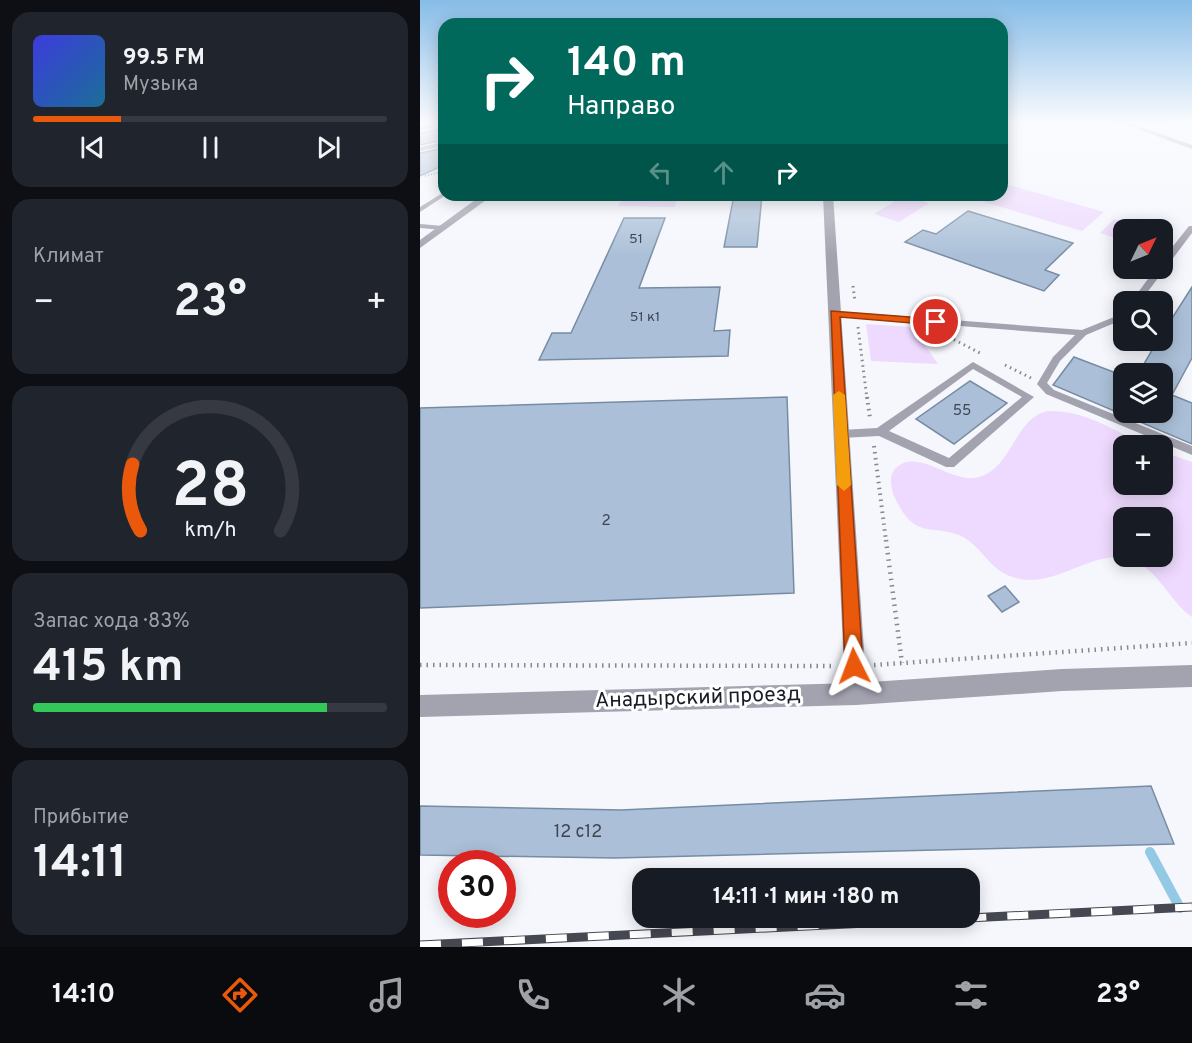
<!DOCTYPE html>
<html lang="ru">
<head>
<meta charset="utf-8">
<style>
  body { margin:0; font-family:Overpass,sans-serif; background:#20242c; color:#f1f3f6; height:100vh; display:flex; flex-direction:column; font-size:22px; white-space:nowrap }
  * { box-sizing:border-box; margin:0 }
  p { font-size:20px; color:#9ea1a6 }
  .icon { flex:none; width:33px; height:33px; fill:none; stroke:currentColor; stroke-width:2; stroke-linecap:round; stroke-linejoin:round }
  .map { position:relative; flex:1; overflow:hidden }
  .panel { display:flex; flex-direction:column; gap:12px; padding:12px; background:#0d0f14; width:420px }
  .panel>* { flex:none }
  .hud { position:absolute; left:18px; top:18px; width:570px; height:183px; border-radius:18px; box-shadow:0 3px 15px #0003; background:#00695c; color:#fff; overflow:hidden }
  .needle { width:39px; rotate:47deg }
  .tools { position:absolute; left:693px; top:219px; display:grid; gap:12px }
  .tools a { display:grid; place-items:center; width:60px; height:60px; border-radius:12px; background:#171b24; box-shadow:0 3px 15px #0003; font-size:30px }
  .speed { position:absolute; left:18px; top:850px; display:flex; gap:12px; font-size:30px; font-weight:700; text-align:center }
  .speed>* { display:grid; place-content:center; width:78px; height:78px; border-radius:50%; background:#171b24; box-shadow:0 3px 15px #0003; line-height:1 }
  .speed .limit { border:9px solid #d22; background:#fff; color:#111 }
  .pin { position:absolute; display:grid; place-items:center; width:51px; height:51px; color:#fff; margin:-26px; border:3px solid #fff; border-radius:50%; box-shadow:0 2px 6px #0007 }
  .me { position:absolute; width:66px; margin:-33px; rotate:357deg; stroke-linejoin:round; filter:drop-shadow(0 0 4px #0008) }
  .turn { display:flex; align-items:center; gap:21px; height:126px; padding:0 30px; font-size:27px }
  .turn .icon { width:78px; height:78px; stroke-width:2.5 }
  .turn b { display:block; font-size:42px; line-height:51px }
  .lanes { display:flex; align-items:center; height:57px; padding:0 30px; background:#0003; justify-content:center; gap:30px; direction:ltr }
  .lanes .off { opacity:.35 }
  .big { font-size:45px; font-weight:700; line-height:1.1 }
  .panel .tile { flex:1; display:flex; flex-direction:column; justify-content:center; gap:9px; min-width:0; padding:0 21px; border-radius:18px; background:#20242c }
  .panel .dial { align-items:center; gap:0 }
  .dial svg { height:156px; overflow:visible; fill:none; stroke:#363941; stroke-width:7; stroke-linecap:round; text-anchor:middle }
  .dial text { fill:#f1f3f6; stroke:none }
  .song { display:flex; align-items:center; gap:18px }
  .cover { width:72px; height:72px; border-radius:9px; background:linear-gradient(135deg,hsl(240 70% 55%),hsl(200 70% 35%)) }
  .played { height:6px; border-radius:3px; background:linear-gradient(90deg,#ea580c 25%,#363941 25%) }
  .keys { display:flex; justify-content:space-around; direction:ltr }
  .heat { display:flex; justify-content:space-between; align-items:center; font-size:33px; direction:ltr }
  .charge { height:9px; border-radius:4px; background:linear-gradient(90deg,#34c759 83%,#363941 0) }
  .trip { position:absolute; left:212px; top:868px; width:348px; height:60px; border-radius:18px; background:#171b24; box-shadow:0 3px 15px #0003; font-weight:700; line-height:60px; text-align:center }
  .tab-bar { display:flex; height:96px; justify-content:space-around; align-items:center; background:#090b0e; color:#9ea1a6 }
  .tab-bar .icon { width:42px; height:42px }
  .tab-bar .selected { color:#ea580c }
  .tab-bar b { font-size:27px; color:#f1f3f6 }
  main { display:flex; flex:1; min-height:0 }
  .map>svg:first-child { display:block }
  .green { fill:#eedafe; fill-rule:evenodd }
  .lines { fill:none; stroke-linecap:round; stroke-linejoin:round }
  .stream { stroke:#94c9e5; stroke-width:10 }
  .building { fill:#abc0d8; stroke:#778ca2; stroke-width:1.5 }
  .path-far3 { stroke:#868890; stroke-width:1.5; stroke-dasharray:1 2; stroke-linecap:butt }
  .path-far2 { stroke:#868890; stroke-width:3; stroke-dasharray:1.5 4; stroke-linecap:butt }
  .path-far1 { stroke:#868890; stroke-width:4; stroke-dasharray:1.5 4.5; stroke-linecap:butt }
  .path { stroke:#868890; stroke-width:4.5; stroke-dasharray:1.5 5; stroke-linecap:butt }
  .service { fill:#a3a2af; fill-rule:evenodd }
  .minor { fill:#a3a2af; fill-rule:evenodd }
  .tertiary { fill:#a3a2af; fill-rule:evenodd }
  .rail-casing { stroke:#454751; stroke-width:9 }
  .rail { stroke:#fff; stroke-width:7; stroke-dasharray:21; stroke-linecap:butt }
  .route { fill:#ea580c; stroke:#983908; stroke-width:1.5 }
  .slow { fill:#f59e0b }
  .labels { text-anchor:middle; dominant-baseline:central; stroke-width:6; stroke-linejoin:round; paint-order:stroke }
  .far-number-label { font-size:14px; fill:#3e4552 }
  .number-label { font-size:15px; fill:#3e4552 }
  .near-number-label { font-size:18px; fill:#3e4552 }
  .near-street-label { font-size:21px; fill:#191c26; stroke:#fff }
</style>
</head>
<body>
<main>
<section class="panel">
<div class="tile">
<div class="song"><i class="cover"></i><div><b>99.5 FM</b><p>Музыка</p></div></div>
<div class="played"></div>
<div class="keys"><svg class="icon" aria-label="previous" viewBox="0 0 24 24"><path d="M18 5L8 12l10 7zM5 5v14"/></svg><svg class="icon" aria-label="pause" viewBox="0 0 24 24"><path d="M8 5v14M16 5v14"/></svg><svg class="icon" aria-label="next" viewBox="0 0 24 24"><path d="M6 5l10 7-10 7zM19 5v14"/></svg></div>
</div>
<div class="tile"><p>Климат</p>
<div class="heat"><a>−</a><b class="big">23°</b><a>+</a></div>
</div>
<div class="tile dial"><svg viewBox="0 0 100 80">
<path d="M14 69A42 42 0 1 1 86 69"/>
<path d="M14 69A42 42 0 0 1 10 35" stroke="#ea580c"/>
<text x="50" y="56" font-size="32" font-weight="700">28</text>
<text x="50" y="72" font-size="11">km/h</text>
</svg></div>
<div class="tile"><p>Запас хода · 83%</p><b class="big">415 km</b><div class="charge"></div></div>
<div class="tile"><p>Прибытие</p><b class="big">14:11</b></div>
</section>
<div class="map">
<svg width="772" height="947" viewBox="0 0 772 947">
  <rect width="100%" height="100%" fill="#f5f7fd"/>
  <g class="green">
    <path d="M582,183l102,29 -22,19 -108,-32 6,-4h22z"/>
    <path d="M205,195h54l-5,12 -56,-1z"/>
    <path d="M485,195l24,8 -30,19 -25,-8z"/>
    <path d="M694,219l22,6 -5,4 -7,1 -3,10 -21,-7z"/>
    <path d="M446,324l46,3 26,37 -67,-3z"/>
    <path d="M628,411c39,-1 65,20 99,34l-23,1v38h38l1,-32 29,10v155c-22,-15 -32,-45 -58,-56 -36,-16 -75,26 -114,18 -32,-6 -37,-34 -61,-44 -27,-10 -43,3 -61,-31 -6,-10 -12,-28 -1,-37 22,-19 56,18 82,10 34,-10 35,-59 69,-66zM704,518h38v38h-38z"/>
  </g>
  <g class="lines">
    <path class="stream" d="M730,852l30,56"/>
  </g>
  <g class="building">
    <path d="M24,128v12l-24,5v-12z"/>
    <path d="M24,148v17l-24,11v-23z"/>
    <path d="M314,195h28l-5,52h-33z"/>
    <path d="M548,211l105,32 -28,27 14,5 -15,16 -139,-49 18,-12 13,4z"/>
    <path d="M204,218h41l-26,70 81,-1 -6,44 16,-1 -2,26 -189,4 13,-27h19z"/>
    <path d="M772,287v71l-20,37 20,8v41l-139,-59 21,-28 50,19v36h38v-38h-24l20,-34h4v-6z"/>
    <path d="M550,381l37,22 -53,41 -38,-25z"/>
    <path d="M367,397l7,196 -374,15v-200z"/>
    <path d="M585,586l14,16 -17,10 -14,-16z"/>
    <path d="M731,786l23,58 -559,14 -195,-3v-49l201,4z"/>
  </g>
  <g class="lines">
    <g class="path-far3">
      <path d="M752,125h20"/>
      <path d="M582,126l111,-1"/>
      <path d="M5,176l19,-5"/>
    </g>
    <g class="path-far2">
      <path d="M433,286l2,16"/>
      <path d="M438,327l9,72"/>
      <path d="M529,337l31,16"/>
      <path d="M585,365l26,13"/>
    </g>
    <g class="path-far1">
      <path d="M447,397l3,21"/>
      <path d="M454,446l12,95"/>
    </g>
    <g class="path">
      <path d="M466,540l16,123"/>
      <path d="M0,665l413,1"/>
      <path d="M454,665l318,-22"/>
    </g>
    <g class="service">
      <path d="M14,123h10l-24,7v-4z"/>
      <path d="M701,123h8l63,22v4z"/>
      <path d="M24,142v4l-24,5v-4z"/>
      <path d="M24,192v3h2l-26,17v-5z"/>
      <path d="M0,224l23,2 4,2 -4,2 -23,-2z"/>
      <path d="M769,226h3v7l-52,69h-9l25,-34h6v-8z"/>
      <path d="M414,311l248,19 42,-17v6l-38,16 -26,26 -13,22 7,7 138,56v9l-146,-61 -9,-10 16,-27 22,-22 -244,-19v-4z"/>
      <path d="M553,362l61,35 -80,70h-8l-67,-31 -38,2 -6,-4 6,-4 36,-2zM553,369l49,28 -73,61 -60,-27z"/>
    </g>
    <path class="minor" d="M403,195h10l34,499 -3,8 -8,3 -8,-3 -3,-8z"/>
    <g class="tertiary">
      <path d="M62,195h11l-73,53v-8z"/>
      <path d="M772,665v22l-130,4 -206,14 -436,12v-22l436,-12 206,-14z"/>
    </g>
    <defs>
      <path id="rail" d="M0,945l772,-38"/>
    </defs>
    <use href="#rail" class="rail-casing"/>
    <use href="#rail" class="rail"/>
  </g>
  <linearGradient id="sky" x2="0" y2="1"><stop stop-color="#86bce7"/><stop offset="0.48" stop-color="#fafbfe"/><stop offset="1" stop-color="#fafbfe" stop-opacity="0"/></linearGradient>
  <rect width="772" height="256" fill="url(#sky)"/>
  <path class="route" d="M411,311l105,8 5,3 -5,3 -96,-8 23,349 -3,6 -6,3 -6,-3 -3,-6z"/>
  <path class="slow" d="M419,391l6,4 6,90 -7,6 -7,-6 -4,-90z"/>
  <g class="labels">
    <g class="far-number-label">
      <text x="216" y="239">51</text>
      <text x="225" y="317">51 к1</text>
    </g>
    <g class="number-label">
      <text x="542" y="411">55</text>
      <text x="186" y="521">2</text>
    </g>
    <g class="near-number-label">
      <text x="158" y="832">12 с12</text>
    </g>
    <g class="near-street-label">
      <text transform="translate(278 698) rotate(-2)">Анадырский проезд</text>
    </g>
  </g>
</svg>
<div class="tools">
<a><svg class="needle" viewBox="-14 -14 28 28"><path d="M0-13l5 13h-10z" fill="#e53935"/><path d="M0 13l5-13h-10z" fill="#9ea1a6"/></svg></a>
<a><svg class="icon" aria-label="search" viewBox="0 0 24 24"><circle cx="10" cy="10" r="6"/><path d="M15 15l6 6"/></svg></a>
<a><svg class="icon" aria-label="layers" viewBox="0 0 24 24"><path d="M12 4l9 5-9 5-9-5zM3 14l9 5 9-5"/></svg></a>
<a>+</a>
<a>−</a>
</div>
<div class="speed"><div class="limit">30</div></div>
<div class="pin" style="left:516px;top:322px;background:#d93025"><svg class="icon" aria-label="arrive" viewBox="0 0 24 24"><path d="M6 21V4h12l-3 4 3 4H6"/></svg></div>
<svg class="me" style="left:434px;top:666px" viewBox="-20 -20 40 40"><path d="M0-17L14 15 0 8-14 15z" fill="#ea580c" stroke="#fff" stroke-width="4"/></svg>
<div class="trip">14:11 · 1 мин · 180 m</div>
<div class="hud">
<div class="turn"><svg class="icon" aria-label="right" viewBox="0 0 24 24"><path d="M7 20v-9h11M14 6l5 5-5 5"/></svg><div><b>140 m</b>Направо</div></div>
<div class="lanes"><svg class="icon off" aria-label="left" viewBox="0 0 24 24"><path d="M17 20v-9H6M10 6l-5 5 5 5"/></svg><svg class="icon off" aria-label="ahead" viewBox="0 0 24 24"><path d="M12 20V5M6 11l6-6 6 6"/></svg><svg class="icon" aria-label="right" viewBox="0 0 24 24"><path d="M7 20v-9h11M14 6l5 5-5 5"/></svg></div>
</div>
</div>
</main>
<nav class="tab-bar">
<b>14:10</b>
<svg class="icon selected" aria-label="directions" viewBox="0 0 24 24"><path d="M12 3l9 9-9 9-9-9zM9 14v-3h6M13 9l2 2-2 2"/></svg>
<svg class="icon" aria-label="music" viewBox="0 0 24 24"><path d="M9 18V5l10-2v13"/><circle cx="6" cy="18" r="3"/><circle cx="16" cy="16" r="3"/></svg>
<svg class="icon" aria-label="phone" viewBox="0 0 24 24"><path d="M5 4h4l2 5-3 2q2 4 5 5l2-3 5 2v4C11 20 4 13 5 4z"/></svg>
<svg class="icon" aria-label="climate" viewBox="0 0 24 24"><path d="M12 3v18M4 7l16 10M4 17L20 7"/></svg>
<svg class="icon" aria-label="car" viewBox="0 0 24 24"><path d="M5 17H2v-5l4-1 3-4h7l3 4 3 1v5h-3M9 17h6M6 11h13"/><circle cx="7" cy="17" r="2"/><circle cx="17" cy="17" r="2"/></svg>
<svg class="icon" aria-label="filters" viewBox="0 0 24 24"><path d="M4 7h16M4 17h16"/><circle cx="9" cy="7" r="2"/><circle cx="15" cy="17" r="2"/></svg>
<b>23°</b>
</nav>
</body>
</html>
